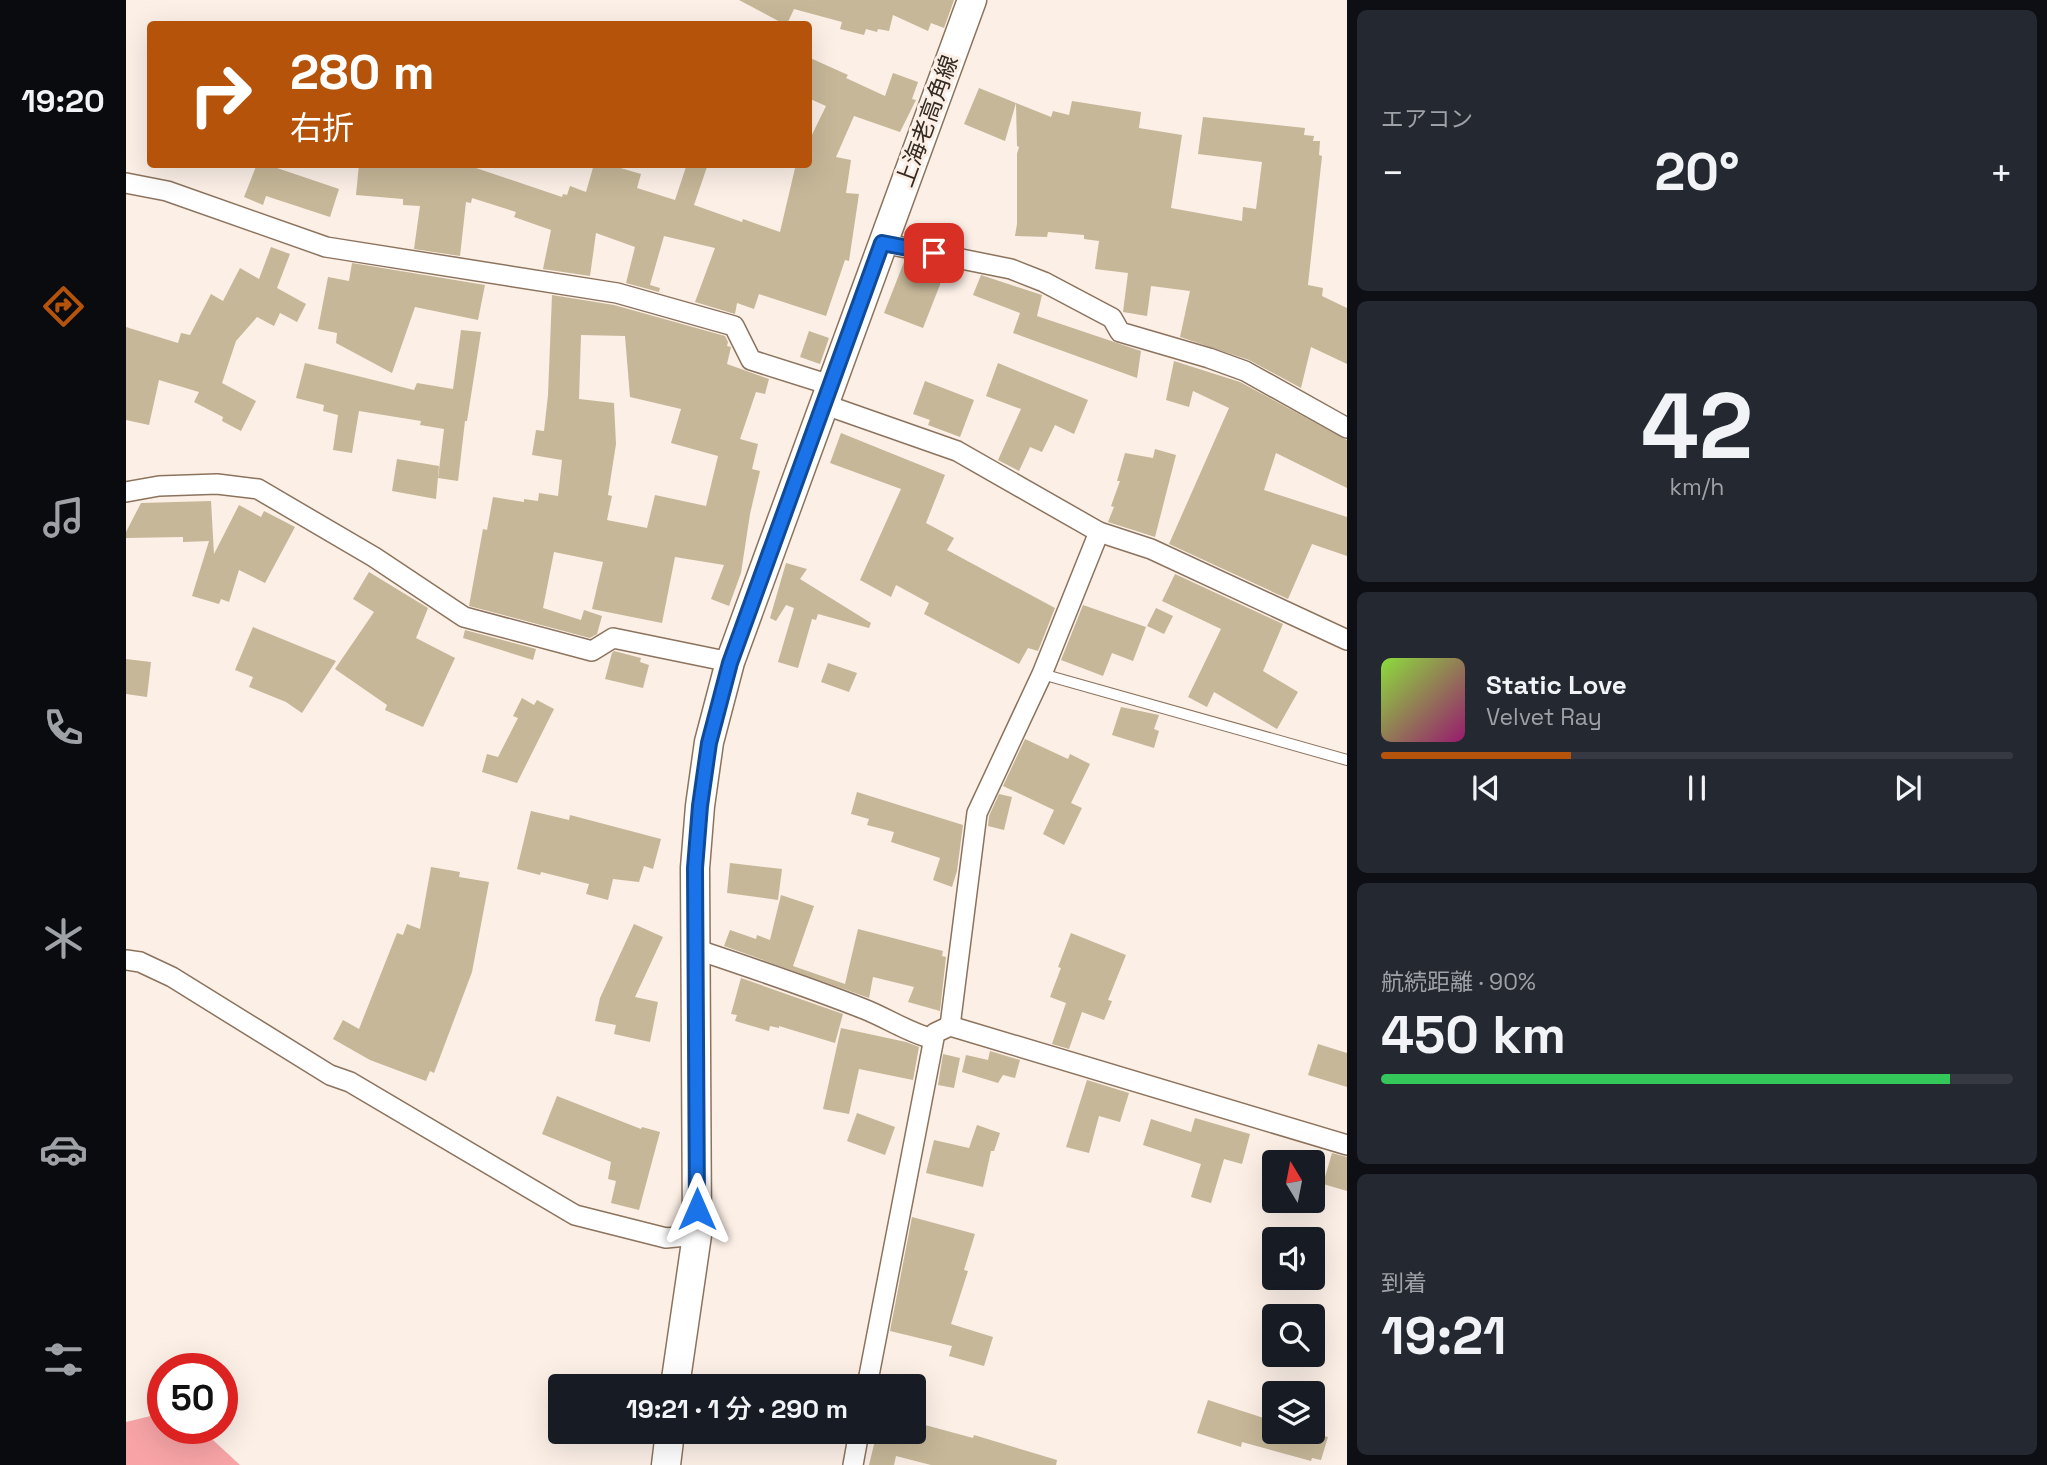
<!DOCTYPE html>
<html lang="ja">
<head>
<meta charset="utf-8">
<style>
  body { margin:0; font-family:"Space Grotesk","Noto Sans JP",sans-serif; background:#242831; color:#f1f3f6; height:100vh; display:flex; flex-direction:column; font-size:26px; white-space:nowrap }
  * { box-sizing:border-box; margin:0 }
  p { font-size:23px; color:#9ea1a6 }
  .icon { flex:none; width:38px; height:38px; fill:none; stroke:currentColor; stroke-width:2; stroke-linecap:round; stroke-linejoin:round }
  .map { position:relative; flex:1; overflow:hidden }
  .sheet { display:flex; flex-direction:column; gap:10px; padding:10px; background:#0d0f14; width:700px }
  .sheet>* { flex:none }
  .hud { position:absolute; left:21px; top:21px; width:665px; height:147px; border-radius:7px; box-shadow:0 7px 28px #0002; background:#b45309; color:#fff; overflow:hidden }
  .needle { width:46px; rotate:350deg }
  .fabs { position:absolute; left:1136px; top:1150px; display:grid; gap:14px }
  .fabs a { display:grid; place-items:center; width:63px; height:63px; border-radius:7px; background:#171b24; box-shadow:0 7px 28px #0002; font-size:35px }
  .speed { position:absolute; left:21px; top:1353px; display:flex; gap:14px; font-size:35px; font-weight:700; text-align:center }
  .speed>* { display:grid; place-content:center; width:91px; height:91px; border-radius:50%; background:#171b24; box-shadow:0 7px 28px #0002; line-height:1 }
  .speed .limit { border:10px solid #d22; background:#fff; color:#111 }
  .pin { position:absolute; display:grid; place-items:center; width:60px; height:60px; color:#fff; margin:-30px; border-radius:14px; box-shadow:0 4px 10px #0006 }
  .me { position:absolute; width:77px; margin:-38px; rotate:0deg; stroke-linejoin:round; filter:drop-shadow(0 0 5px #0008) }
  .turn { display:flex; align-items:center; gap:24px; height:147px; padding:0 28px; font-size:32px }
  .turn .icon { width:91px; height:91px; stroke-width:2.5 }
  .turn b { display:block; font-size:49px; line-height:60px }
  .big { font-size:52px; font-weight:600; line-height:1.1 }
  .sheet .card { flex:1; display:flex; flex-direction:column; justify-content:center; gap:10px; min-width:0; padding:0 24px; border-radius:10px; background:#242831 }
  .sheet .dial { align-items:center; gap:0 }
  .dial b { font-size:91px; line-height:1 }
  .song { display:flex; align-items:center; gap:21px }
  .cover { width:84px; height:84px; border-radius:10px; background:linear-gradient(135deg,hsl(90 70% 55%),hsl(320 70% 35%)) }
  .played { height:7px; border-radius:4px; background:linear-gradient(90deg,#b45309 30%,#363941 30%) }
  .keys { display:flex; justify-content:space-around; direction:ltr }
  .heat { display:flex; justify-content:space-between; align-items:center; font-size:38px; direction:ltr }
  .charge { height:10px; border-radius:5px; background:linear-gradient(90deg,#34c759 90%,#363941 0) }
  .trip { position:absolute; left:422px; top:1374px; width:378px; height:70px; border-radius:7px; background:#171b24; box-shadow:0 7px 28px #0002; font-weight:600; line-height:70px; text-align:center }
  main { display:flex; flex:1; min-height:0 }
  .tab-bar { display:flex; flex-direction:column; width:126px; justify-content:space-around; align-items:center; background:#090b0e; color:#9ea1a6 }
  .tab-bar .icon { width:49px; height:49px }
  .tab-bar .on { color:#b45309 }
  .tab-bar b { font-size:32px; color:#f1f3f6 }
  .map>svg:first-child { display:block }
  .green { fill:#f8a4a6 }
  .building { fill:#c6b798; fill-rule:evenodd }
  .lines { fill:none; stroke-linecap:round; stroke-linejoin:round }
  .service-casing { stroke:#8c735d; stroke-width:12 }
  .minor-casing { stroke:#8c735d; stroke-width:22 }
  .secondary-casing { stroke:#8c735d; stroke-width:31 }
  .service { stroke:#fff; stroke-width:10 }
  .minor { stroke:#fff; stroke-width:19 }
  .secondary { stroke:#fff; stroke-width:28 }
  .route-casing { stroke:#114b97; stroke-width:18 }
  .route { stroke:#1a73e8; stroke-width:12 }
  .labels { text-anchor:middle; dominant-baseline:central; stroke-width:6; stroke-linejoin:round; paint-order:stroke }
  .street-label { font-size:23px; fill:#352b22; stroke:#fbefe6 }
</style>
</head>
<body>
<main>
<nav class="tab-bar">
<b>19:20</b>
<svg class="icon on" aria-label="directions" viewBox="0 0 24 24"><path d="M12 3l9 9-9 9-9-9zM9 14v-3h6M13 9l2 2-2 2"/></svg>
<svg class="icon" aria-label="music" viewBox="0 0 24 24"><path d="M9 18V5l10-2v13"/><circle cx="6" cy="18" r="3"/><circle cx="16" cy="16" r="3"/></svg>
<svg class="icon" aria-label="phone" viewBox="0 0 24 24"><path d="M5 4h4l2 5-3 2q2 4 5 5l2-3 5 2v4C11 20 4 13 5 4z"/></svg>
<svg class="icon" aria-label="climate" viewBox="0 0 24 24"><path d="M12 3v18M4 7l16 10M4 17L20 7"/></svg>
<svg class="icon" aria-label="car" viewBox="0 0 24 24"><path d="M5 17H2v-5l4-1 3-4h7l3 4 3 1v5h-3M9 17h6M6 11h13"/><circle cx="7" cy="17" r="2"/><circle cx="17" cy="17" r="2"/></svg>
<svg class="icon" aria-label="filters" viewBox="0 0 24 24"><path d="M4 7h16M4 17h16"/><circle cx="9" cy="7" r="2"/><circle cx="15" cy="17" r="2"/></svg>
</nav>
<div class="map">
<svg width="1221" height="1465" viewBox="0 0 1221 1465">
  <rect width="100%" height="100%" fill="#fbefe6"/>
  <path class="green" d="M37,1413v15h37l40,37h-114v-43z"/>
  <g class="building">
    <path d="M613,0h215l-10,28 -13,-5 -3,8 -35,-16 -4,16 -11,-2 -1,3 -11,-3 -2,6 -24,-6 2,-7 -48,-13 -7,15h-3z"/>
    <path d="M682,57l40,18 -2,3 39,18 8,-23 25,9 -6,17 4,1 -16,32 -46,-16 -18,41 15,3 -5,33 13,1 -10,67 -4,-1 -19,56 -67,-22 -5,15 -17,-6 -2,11 -40,-12 20,-54 -51,-12 -14,49 10,3 -1,4 -33,-9 9,-36 -39,-14 -6,43 -47,-7 8,-39 -37,-13 2,-5 -44,-14 -1,5 -5,-1 -6,54 -46,-7 6,-43 -17,-1v-6l-47,-4 3,-31h118l-1,4 86,29 1,-3 4,1 3,-9 16,6 8,-28h13l34,10 -4,14 38,12 12,-36h21l-14,41 48,17 1,-3 37,13 16,-68h12v-21l18,-37 -18,-8z"/>
    <path d="M853,88l37,15 -11,38 -41,-17z"/>
    <path d="M946,101l69,11 -2,16 43,7 -11,73 71,13 1,-14 13,2 6,-47 -64,-8 5,-37 102,11 -1,7 10,1 -1,5h7l-1,14 3,1 -14,129 15,3 -1,8 25,12v56l-36,-17 -10,41 -52,-28 -69,-23 10,-46 -39,-5 -4,30 -24,-4 5,-39 -33,-4 4,-28 -15,-2v-4l-36,-3 -1,5 -32,-1 2,-12v-70l2,-7 -2,-1 -1,-43 35,14 2,-6 16,4z"/>
    <path d="M131,164h22l-2,4 62,21 -9,28 -64,-21 -3,9 -19,-8z"/>
    <path d="M145,247l19,7 -13,34 29,16 -9,18 -17,-9 -6,13 -17,-9 -21,24 -14,42 34,18 -15,30 -19,-10 1,-4 -29,-15 5,-10 -40,-12 -10,45 -23,-5v-93l52,16 3,-10 9,2 21,-41 12,7 17,-33 19,11z"/>
    <path d="M778,262l39,15 -20,51 -39,-15z"/>
    <path d="M226,263l133,22 -7,35 -63,-13 -23,66 -56,-30 1,-10 -19,-4 10,-52 21,4z"/>
    <path d="M855,275l61,20 -5,21 104,35 -4,27 -124,-45 7,-20 -47,-18z"/>
    <path d="M426,295l62,10 111,31 3,6 -1,4 4,1 -4,17 42,15 -4,15 -9,-2 -16,47 18,5 -6,25 8,2 -10,43 -9,59 -12,33 -18,-7 13,-34 -49,-8 -13,66 -70,-14 11,-47 -49,-10 -11,56 38,12 3,-10 18,6 -5,18 -7,4 -121,-32 14,-77 4,1 6,-33 31,5v-3l14,2 1,-8 19,3 4,-36 -30,-5 4,-25 8,1 4,-36zM455,335l44,1 5,61 51,12 -10,34 47,13 -12,50 -51,-11 -8,33 -40,-8 5,-24 -4,-1 8,-51 -2,-41 -35,-4z"/>
    <path d="M335,330l20,2 -14,89h-2l-7,60 -20,-3 6,-49 -24,-4 1,-4 -62,-10 -7,42 -19,-3 5,-35 -15,-4 1,-6 -28,-7 9,-35 109,27 3,-7 36,6z"/>
    <path d="M683,331l20,7 -9,26 -20,-7z"/>
    <path d="M1048,361l66,21 107,58v48l-71,-35 -12,37 83,27v39l-35,-12 -24,55 -119,-55 60,-136 -36,-17 -4,16 -23,-7z"/>
    <path d="M872,363l90,37 -14,34 -19,-9 -13,27 -12,-5 -11,24 -21,-11 23,-51 -35,-13z"/>
    <path d="M799,381l49,19 -14,37 -32,-12 2,-5 -17,-6z"/>
    <path d="M715,433l104,42 -19,48 28,15 -7,12 108,58 -17,43 -10,-3 -9,16 -95,-50 5,-11 -33,-18 -5,12 -31,-17 41,-91 -71,-26z"/>
    <path d="M1029,449l21,6 -21,82 -47,-15 6,-15 -3,-1 9,-25h-3l8,-28 28,5z"/>
    <path d="M271,459l42,7 -3,33 -44,-8z"/>
    <path d="M85,501l3,53 25,-49 22,12 3,-6 31,16 -30,56 -26,-13 -10,32 -8,-3 -2,5 -27,-8 17,-55 -26,1v-5l-57,1v-6l15,-29z"/>
    <path d="M660,563l21,6 -7,10 71,44 -2,5 -51,-14 -2,6 -4,-1 -14,49 -20,-6 16,-54 -8,-3 -10,16 -6,-3z"/>
    <path d="M243,572l59,36 -12,30 39,20 -32,69 -38,-17 2,-5 -52,-36 39,-57 -21,-13z"/>
    <path d="M1049,574l108,50 -20,47 35,21 -21,37 -63,-37 -7,15 -19,-10 33,-68 -59,-28z"/>
    <path d="M957,605l63,22 -13,34 -21,-8 -9,23 -42,-16z"/>
    <path d="M1030,608l17,8 -9,18 -17,-8z"/>
    <path d="M127,627l83,34 -34,52 -16,-11 -37,-15 4,-10 -18,-7z"/>
    <path d="M339,630l71,19 -3,11 -70,-22z"/>
    <path d="M488,651l27,7 -1,4 9,3 -6,23 -38,-9 7,-26z"/>
    <path d="M0,659l25,3 -4,35 -21,-3z"/>
    <path d="M702,663l29,10 -8,19 -28,-10z"/>
    <path d="M396,698l12,7 3,-5 17,9 -37,74 -35,-11 5,-18 11,3 20,-39 -5,-2z"/>
    <path d="M995,707l38,8 -5,14 5,2 -5,17 -42,-13z"/>
    <path d="M899,739l43,20 2,-5 20,10 -19,39 11,5 -18,37 -21,-11 11,-24 -51,-24z"/>
    <path d="M731,792l106,33 -6,46 -5,16 -19,-7 7,-22 -49,-16 3,-10 -27,-7 2,-6 -18,-5z"/>
    <path d="M873,794l13,3 -8,33 -16,-4 1,-10z"/>
    <path d="M405,811l38,9 1,-5 91,24 -8,30 -9,-3 -5,16 -26,-3 -5,21 -22,-6 3,-10 -48,-12 -1,3 -23,-6z"/>
    <path d="M604,863l52,6 -4,31 -51,-7z"/>
    <path d="M305,867l29,5 -1,5 30,5 -17,90 -38,101 -4,-2 -4,10 -56,-21 -37,-21 10,-19 16,9 38,-96 6,2 4,-11 13,5z"/>
    <path d="M655,895l33,11 -21,60 52,18 13,-55 85,22 -1,5 4,1 -6,54 -32,-9 6,-15 -41,-10 -4,21 -145,-52 6,-16 26,9 1,-4 13,5z"/>
    <path d="M508,924l29,13 -28,60 23,5 -8,40 -36,-8 2,-9 -21,-4 5,-23z"/>
    <path d="M945,933l55,22 -18,45 4,1 -8,19 -22,-8 -13,37 -17,-5 14,-41 -16,-6 11,-29 -3,-1z"/>
    <path d="M615,978l102,36 -8,29 -56,-17v2l-9,-2 -1,5 -34,-10 2,-6 -6,-1z"/>
    <path d="M715,1028l65,14 13,5 -6,33 -54,-11 -10,45 -26,-5z"/>
    <path d="M1192,1044l29,9v34l-39,-12z"/>
    <path d="M864,1051l30,9 -5,18 -12,-3 -5,8 -36,-11 4,-17 22,5z"/>
    <path d="M817,1054l17,4 -6,30 -16,-3z"/>
    <path d="M961,1080l42,13 -9,29 -21,-6 -10,37 -23,-6z"/>
    <path d="M431,1096l84,33 1,-2 18,5 -21,78 -28,-7 5,-22 -8,-2 3,-17 -69,-28z"/>
    <path d="M731,1113l38,14 -10,28 -38,-14z"/>
    <path d="M1069,1118l55,16 -8,30 -18,-5 -13,44 -20,-6 10,-33 -58,-19 8,-26 40,13z"/>
    <path d="M851,1125l23,8 -6,18h-3l-8,36 -57,-14 8,-33 35,8z"/>
    <path d="M1206,1153l15,4v34l-24,-7z"/>
    <path d="M786,1217l63,17 -11,36 4,1 -17,53 42,13 -9,29 -35,-10 3,-10 -62,-15z"/>
    <path d="M1082,1400l62,20 -4,12h40l22,5 -7,23 -9,-2 -1,3 -69,-19 -1,5 -44,-14z"/>
    <path d="M788,1422l59,16 1,-3 83,25 -1,5h-125l-35,-9 -2,9h-25l8,-33h37z"/>
  </g>
  <g class="lines">
    <defs>
      <path id="service" d="M916,674l305,86"/>
      <g id="minor">
        <path d="M0,183l41,8 159,56 291,46 117,33 17,34 79,25"/>
        <path d="M756,243l129,26 33,13 68,36 8,14 89,26 36,13 102,57"/>
        <path d="M697,404l134,47 142,81 52,17 196,91"/>
        <path d="M0,492l33,-6 58,-2 41,5 116,68 90,60 128,34 21,-13 117,24"/>
        <path d="M569,949c57,19 113,38 169,60 23,9 45,24 69,30"/>
        <path d="M0,960l14,2 32,15 158,98 20,7 225,133 91,23 31,-3"/>
        <path d="M824,1026l27,-213 65,-139 57,-142"/>
        <path d="M741,1386l68,-353 15,-7 397,119"/>
        <path d="M727,1465l6,-33"/>
      </g>
      <g id="secondary">
        <path d="M549,1386l22,-151 -2,-367 5,-62 9,-64 21,-80 242,-662"/>
        <path d="M540,1465l4,-33"/>
      </g>
    </defs>
    <use href="#service" class="service-casing"/>
    <use href="#minor" class="minor-casing"/>
    <use href="#secondary" class="secondary-casing"/>
    <use href="#service" class="service"/>
    <use href="#minor" class="minor"/>
    <use href="#secondary" class="secondary"/>
  </g>
  <g class="lines">
    <defs>
      <path id="route" d="M571,1209l-2,-341 5,-62 9,-63 21,-80 152,-420 52,10"/>
    </defs>
    <use href="#route" class="route-casing"/>
    <use href="#route" class="route"/>
  </g>
  <g class="labels">
    <g class="street-label">
      <text transform="translate(801 121) rotate(-70)">上海老高角線</text>
    </g>
  </g>
</svg>
<div class="fabs">
<a><svg class="needle" viewBox="-14 -14 28 28"><path d="M0-13l5 13h-10z" fill="#e53935"/><path d="M0 13l5-13h-10z" fill="#9ea1a6"/></svg></a>
<a><svg class="icon" aria-label="sound" viewBox="0 0 24 24"><path d="M4 9h4l5-4v14l-5-4H4zM17 9q2 3 0 6"/></svg></a>
<a><svg class="icon" aria-label="search" viewBox="0 0 24 24"><circle cx="10" cy="10" r="6"/><path d="M15 15l6 6"/></svg></a>
<a><svg class="icon" aria-label="layers" viewBox="0 0 24 24"><path d="M12 4l9 5-9 5-9-5zM3 14l9 5 9-5"/></svg></a>
</div>
<div class="speed"><div class="limit">50</div></div>
<div class="pin" style="left:808px;top:253px;background:#d93025"><svg class="icon" aria-label="arrive" viewBox="0 0 24 24"><path d="M6 21V4h12l-3 4 3 4H6"/></svg></div>
<svg class="me" style="left:571px;top:1209px" viewBox="-20 -20 40 40"><path d="M0-17L14 15 0 8-14 15z" fill="#1a73e8" stroke="#fff" stroke-width="4"/></svg>
<div class="trip">19:21 · 1 分 · 290 m</div>
<div class="hud">
<div class="turn"><svg class="icon" aria-label="right" viewBox="0 0 24 24"><path d="M7 20v-9h11M14 6l5 5-5 5"/></svg><div><b>280 m</b>右折</div></div>
</div>
</div>
<section class="sheet">
<div class="card"><p>エアコン</p>
<div class="heat"><a>−</a><b class="big">20°</b><a>+</a></div>
</div>
<div class="card dial"><b>42</b><p>km/h</p></div>
<div class="card">
<div class="song"><i class="cover"></i><div><b>Static Love</b><p>Velvet Ray</p></div></div>
<div class="played"></div>
<div class="keys"><svg class="icon" aria-label="previous" viewBox="0 0 24 24"><path d="M18 5L8 12l10 7zM5 5v14"/></svg><svg class="icon" aria-label="pause" viewBox="0 0 24 24"><path d="M8 5v14M16 5v14"/></svg><svg class="icon" aria-label="next" viewBox="0 0 24 24"><path d="M6 5l10 7-10 7zM19 5v14"/></svg></div>
</div>
<div class="card"><p>航続距離 · 90%</p><b class="big">450 km</b><div class="charge"></div></div>
<div class="card"><p>到着</p><b class="big">19:21</b></div>
</section>
</main>
</body>
</html>
